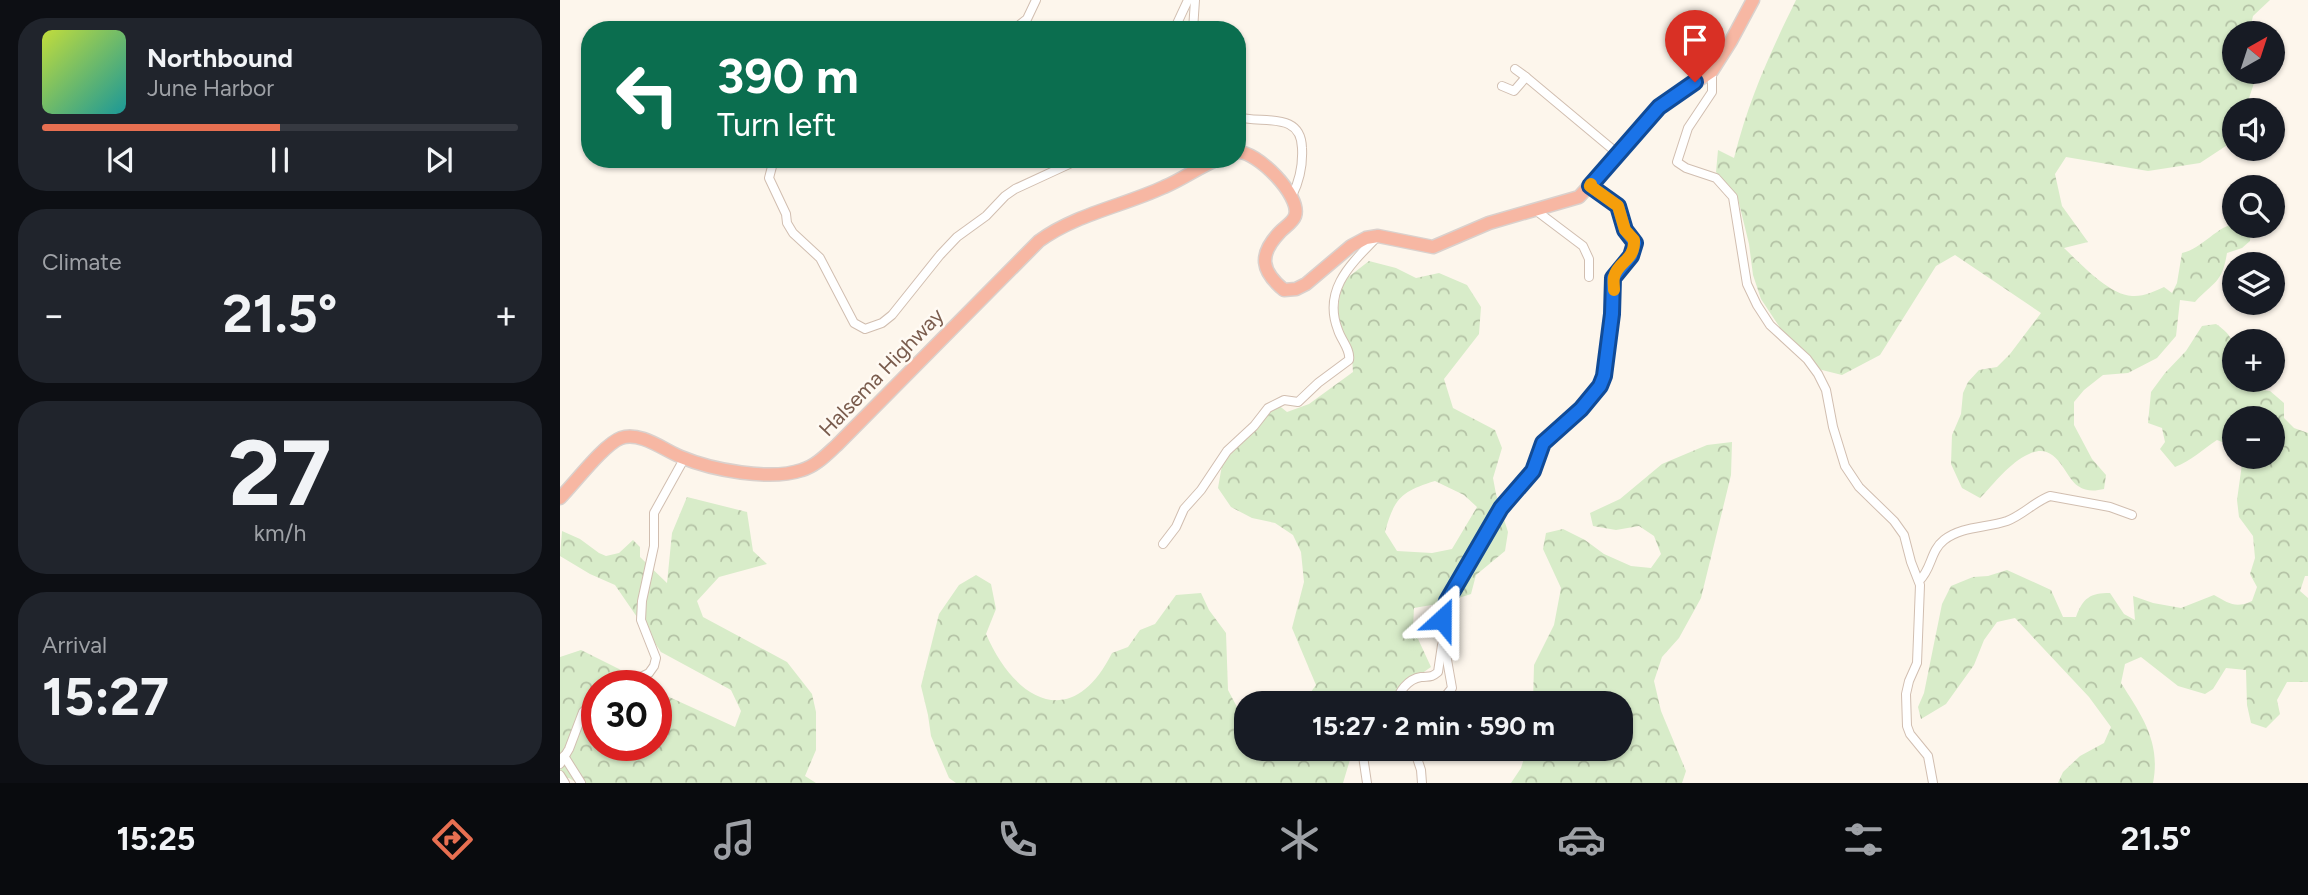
<!DOCTYPE html>
<html lang="en">
<head>
<meta charset="utf-8">
<style>
  body { margin:0; font-family:Figtree,sans-serif; background:#20242c; color:#f1f3f6; height:100vh; display:flex; flex-direction:column; font-size:26px; white-space:nowrap }
  * { box-sizing:border-box; margin:0 }
  p { font-size:23px; color:#9ea1a6 }
  .icon { flex:none; width:38px; height:38px; fill:none; stroke:currentColor; stroke-width:2; stroke-linecap:round; stroke-linejoin:round }
  .map { position:relative; flex:1; overflow:hidden }
  .panel { display:flex; flex-direction:column; gap:18px; padding:18px; background:#0d0f14; width:560px }
  .panel>* { flex:none }
  .hud { position:absolute; left:21px; top:21px; width:665px; height:147px; border-radius:28px; box-shadow:0 2px 5px #0004; background:#0b6e4f; color:#fff; overflow:hidden }
  .needle { width:46px; rotate:39deg }
  .fabs { position:absolute; left:1662px; top:21px; display:grid; gap:14px }
  .fabs a { display:grid; place-items:center; width:63px; height:63px; border-radius:50%; background:#171b24; box-shadow:0 2px 5px #0004; font-size:35px }
  .speed { position:absolute; left:21px; top:670px; display:flex; gap:14px; font-size:35px; font-weight:700; text-align:center }
  .speed>* { display:grid; place-content:center; width:91px; height:91px; border-radius:50%; background:#171b24; box-shadow:0 2px 5px #0004; line-height:1 }
  .speed .limit { border:10px solid #d22; background:#fff; color:#111 }
  .pin { position:absolute; display:grid; place-items:center; width:60px; height:60px; color:#fff; margin:-72px -30px; border-radius:50% 50% 50% 0; rotate:-45deg; box-shadow:0 0 7px #0007 }
  .pin .icon { rotate:45deg }
  .me { position:absolute; width:77px; margin:-38px; rotate:24deg; stroke-linejoin:round; filter:drop-shadow(0 0 5px #0008) }
  .turn { display:flex; align-items:center; gap:24px; height:147px; padding:0 21px; font-size:32px }
  .turn .icon { width:91px; height:91px; stroke-width:2.5 }
  .turn b { display:block; font-size:49px; line-height:60px }
  .big { font-size:52px; font-weight:700; line-height:1.1 }
  .panel .card { flex:1; display:flex; flex-direction:column; justify-content:center; gap:10px; min-width:0; padding:0 24px; border-radius:28px; background:#20242c }
  .panel .dial { align-items:center; gap:0 }
  .dial b { font-size:91px; line-height:1 }
  .song { display:flex; align-items:center; gap:21px }
  .cover { width:84px; height:84px; border-radius:10px; background:linear-gradient(135deg,hsl(70 70% 55%),hsl(180 70% 35%)) }
  .played { height:7px; border-radius:4px; background:linear-gradient(90deg,#e76f51 50%,#363941 50%) }
  .keys { display:flex; justify-content:space-around; direction:ltr }
  .heat { display:flex; justify-content:space-between; align-items:center; font-size:38px; direction:ltr }
  .trip { position:absolute; left:674px; top:691px; width:399px; height:70px; border-radius:28px; background:#171b24; box-shadow:0 2px 5px #0004; font-weight:700; line-height:70px; text-align:center }
  .dock { display:flex; height:112px; justify-content:space-around; align-items:center; background:#090b0e; color:#9ea1a6 }
  .dock .icon { width:49px; height:49px }
  .dock .selected { color:#e76f51 }
  .dock b { font-size:32px; color:#f1f3f6 }
  main { display:flex; flex:1; min-height:0 }
  .map>svg:first-child { display:block }
  .forest { fill:url(#forest-crowns); fill-rule:evenodd }
  .lines { fill:none; stroke-linecap:round; stroke-linejoin:round }
  .minor-casing { stroke:#d1beb0; stroke-width:10 }
  .highway-casing { stroke:#dad1cd; stroke-width:15 }
  .minor { stroke:#fff; stroke-width:8 }
  .highway { stroke:#f7b7a3; stroke-width:12 }
  .route-casing { stroke:#114b97; stroke-width:18 }
  .route { stroke:#1a73e8; stroke-width:12 }
  .slow { stroke:#f59e0b; stroke-width:12 }
  .labels { text-anchor:middle; dominant-baseline:central; stroke-width:5; stroke-linejoin:round; paint-order:stroke }
  .street-label { font-size:21px; fill:#7a5c4d; stroke:#fffaf3 }
</style>
</head>
<body>
<main>
<section class="panel">
<div class="card">
<div class="song"><i class="cover"></i><div><b>Northbound</b><p>June Harbor</p></div></div>
<div class="played"></div>
<div class="keys"><svg class="icon" aria-label="previous" viewBox="0 0 24 24"><path d="M18 5L8 12l10 7zM5 5v14"/></svg><svg class="icon" aria-label="pause" viewBox="0 0 24 24"><path d="M8 5v14M16 5v14"/></svg><svg class="icon" aria-label="next" viewBox="0 0 24 24"><path d="M6 5l10 7-10 7zM19 5v14"/></svg></div>
</div>
<div class="card"><p>Climate</p>
<div class="heat"><a>−</a><b class="big">21.5°</b><a>+</a></div>
</div>
<div class="card dial"><b>27</b><p>km/h</p></div>
<div class="card"><p>Arrival</p><b class="big">15:27</b></div>
</section>
<div class="map">
<svg width="1748" height="783" viewBox="0 0 1748 783">
  <defs>
    <pattern id="forest-crowns" width="20" height="18" patternUnits="userSpaceOnUse" patternTransform="scale(1.75)"><rect width="20" height="18" fill="#d8ecc9"/><path d="M2 6a3 3 0 1 1 6 0M12 15a3 3 0 1 1 6 0" fill="none" stroke="#b4c2a5"/></pattern>
  </defs>
  <rect width="100%" height="100%" fill="#fdf6ec"/>
  <g class="forest">
    <path d="M1236,0h474l-17,16 -4,17h-14v39h20l1,5 -11,33h-10v30l-35,23 -52,8 -82,-14 -11,17 7,32 26,36 -24,6c16,15 45,47 68,48 11,1 23,-5 32,-9l8,6 5,-10 5,-30c24,-4 45,-43 69,-24l-1,12 -8,7 -15,5c-5,31 -13,28 -32,49l-15,-2 -4,36 -19,22 -29,15 -25,2 -19,15 -10,12v23l18,34 14,16 -2,14c-9,2 -17,3 -26,-3 -13,-8 -21,-46 -49,-32 -20,9 -34,29 -49,44l-18,-10 -11,-24 1,-29 9,-21 2,-21 5,-11 11,-12 18,-3 13,-13 31,-41 -86,-58 -19,11 -56,89 -38,20 -24,-6 -30,-29 -27,-41 -8,-24 -4,-31 -11,-45 -22,-27 2,-22 16,8c15,-59 35,-103 62,-158z"/>
    <path d="M809,261l27,7 20,10 23,-5 28,12 14,22 -2,27 -35,45 9,29 42,22 7,18 -9,30 3,16 12,38 -3,19 -29,24 -5,19 -28,9 -29,5 -1,20 18,39 -23,16 -6,20h-99l13,-18 -24,-57 12,-46 -3,-30 -8,-17 -18,-12 -23,-5 -21,-11 -13,-19 4,-23 9,-15 23,-19 6,-21 17,-6 10,8 22,-8 44,-32 -1,-15 -15,-42 5,-33zM875,481l29,14 13,12 -25,42 -20,4 -35,-2 -12,-19c9,-34 17,-41 50,-51z"/>
    <path d="M1656,324c24,16 19,29 19,56l10,8 25,3 14,12v15l10,10 14,5v143h-3l-5,15 8,7v84h-21l-10,18 3,14 -14,14 -15,-5 -4,-18 -1,-35 -20,-2 -13,21 -8,5 -27,-8 -37,-29 -16,7 -4,19c21,33 40,59 32,100h-95l5,-11 17,-16 24,-13 7,-16 -22,-30 -74,-79 -18,4 -13,18 -10,25 -28,39 -25,15 -3,-12 6,-14 18,-89 9,-18 22,-9 15,-1 19,-6 44,20 12,27h13c7,-19 14,-24 34,-24l14,21 11,6 -2,-24 20,7 28,5 33,-13c15,8 21,14 38,6l5,-14 -7,-13 5,-16 -2,-22 -14,-19 -2,-17 6,-43h30v-39h-38v29l-18,-7c-14,9 -26,21 -42,27l-15,-18 5,-7 -3,-14 -14,-5 3,-31 14,-19 21,-22 16,-25z"/>
    <path d="M1172,442l-1,33 -30,123 -22,40 -17,19 -8,24 7,30 25,60 -4,12h-171l10,-15 6,-19h93v-45l-87,-1 1,-38 20,-40 7,-37 -18,-39 3,-16 17,-4 22,11 19,14 27,12 20,2 10,-14 -7,-18 -15,-10 -23,4 -23,-4 -3,-13 30,-14 42,-35 45,-19z"/>
    <path d="M127,497l60,15 6,39 14,13 -48,13 -22,24 6,16 84,45 25,32 4,18v38l-11,26 11,7h-239l-8,-5h-9v-121l21,-7 38,19 27,17h-49v60h59v-55l79,36 6,-16 -10,-21 -70,-38 -46,-67 -25,-11 -30,-18 2,-25 18,8 19,14 7,3 13,-3 14,-13 7,7v10l27,26 5,-50z"/>
    <path d="M416,575l15,9 5,25 -10,25c29,67 86,99 126,19l16,-6 12,-17 15,-6 21,-29 25,-2 8,17 17,23 2,57 18,34v25h143l-2,6 -35,-2 -9,30h-387l-7,-5 -18,-42 -3,-21 -7,-29 18,-72 20,-29z"/>
  </g>
  <g class="lines">
    <defs>
      <g id="minor">
        <path d="M453,30l14,-11 9,-19"/>
        <path d="M614,30l14,-30"/>
        <path d="M633,30l2,-30"/>
        <path d="M955,69l11,8"/>
        <path d="M1152,71v21l-24,36 -11,34 9,6 30,10 17,19 14,87 10,21 13,20 37,34 11,15 8,16 7,37 12,39 14,21 35,34 10,14 7,27 9,23 -3,78 -8,18 -3,13 1,32 3,8 18,22 5,27"/>
        <path d="M942,86l12,5 12,-14 91,76"/>
        <path d="M677,117c26,7 64,-6 65,31 1,18 -2,32 -10,48"/>
        <path d="M214,159l-5,19 17,36 1,9 6,10 27,25 34,65 11,6 17,-6 10,-8 48,-60 17,-18 29,-21 19,-20 10,-7 65,-30"/>
        <path d="M974,209l49,37 6,13v18"/>
        <path d="M603,544l13,-17 8,-18 17,-19 26,-39 27,-25 14,-18 16,-8 14,2 20,-19 31,-23c2,-10 -8,-20 -11,-30 -16,-41 14,-67 40,-94"/>
        <path d="M1359,581c13,-12 11,-30 25,-41 18,-14 42,-12 63,-19 16,-6 27,-19 43,-25l60,11 22,8"/>
        <path d="M62,686l27,-13 5,-7 2,-8 -15,-38 1,-19 12,-55v-33l30,-54"/>
        <path d="M836,704c2,-12 12,-25 25,-27 8,-1 10,1 17,-5l4,-27"/>
        <path d="M879,704l13,-16 -9,-51 -1,-18 5,-18 54,-93 32,-37 10,-28 38,-34 19,-23 4,-10 8,-62 1,-36 18,-22 4,-13 -10,-13 -7,-24 -28,-21"/>
        <path d="M805,749l-2,7 4,27"/>
        <path d="M858,749l-2,6 5,15 1,13"/>
        <path d="M4,756l17,27"/>
        <path d="M0,764l9,-15 14,-37 14,-13"/>
        <path d="M0,775l5,8"/>
      </g>
      <g id="highway">
        <path d="M677,152c19,-2 65,44 58,64 -2,6 -10,11 -15,16 -22,23 -19,39 4,58l12,-1 10,-5 45,-38 15,-8 12,-2 55,11 56,-24 90,-26 80,-90 53,-36 19,-30 22,-41"/>
        <path d="M0,498c14,-14 44,-54 61,-60 19,-7 43,12 60,19 31,13 89,24 121,13 14,-4 25,-16 35,-25l202,-204c37,-27 84,-35 125,-54 19,-8 35,-20 54,-28"/>
      </g>
    </defs>
    <use href="#minor" class="minor-casing"/>
    <use href="#highway" class="highway-casing"/>
    <use href="#minor" class="minor"/>
    <use href="#highway" class="highway"/>
  </g>
  <g class="lines">
    <defs>
      <path id="route" d="M882,619l5,-18 54,-93 32,-37 10,-28 38,-34 19,-23 4,-10 8,-62 1,-36 18,-22 4,-13 -10,-13 -7,-24 -28,-20 69,-79 36,-25"/>
    </defs>
    <use href="#route" class="route-casing"/>
    <use href="#route" class="route"/>
    <path class="slow" d="M1031,184l-1,2 28,20 7,24 9,10c1,21 -16,21 -20,37 -1,4 0,8 0,13"/>
  </g>
  <g class="labels">
    <g class="street-label">
      <text transform="translate(321 372) rotate(-46)">Halsema Highway</text>
    </g>
  </g>
</svg>
<div class="fabs">
<a><svg class="needle" viewBox="-14 -14 28 28"><path d="M0-13l5 13h-10z" fill="#e53935"/><path d="M0 13l5-13h-10z" fill="#9ea1a6"/></svg></a>
<a><svg class="icon" aria-label="sound" viewBox="0 0 24 24"><path d="M4 9h4l5-4v14l-5-4H4zM17 9q2 3 0 6"/></svg></a>
<a><svg class="icon" aria-label="search" viewBox="0 0 24 24"><circle cx="10" cy="10" r="6"/><path d="M15 15l6 6"/></svg></a>
<a><svg class="icon" aria-label="layers" viewBox="0 0 24 24"><path d="M12 4l9 5-9 5-9-5zM3 14l9 5 9-5"/></svg></a>
<a>+</a>
<a>−</a>
</div>
<div class="speed"><div class="limit">30</div></div>
<div class="pin" style="left:1135px;top:82px;background:#d93025"><svg class="icon" aria-label="arrive" viewBox="0 0 24 24"><path d="M6 21V4h12l-3 4 3 4H6"/></svg></div>
<svg class="me" style="left:882px;top:619px" viewBox="-20 -20 40 40"><path d="M0-17L14 15 0 8-14 15z" fill="#1a73e8" stroke="#fff" stroke-width="4"/></svg>
<div class="trip">15:27 · 2 min · 590 m</div>
<div class="hud">
<div class="turn"><svg class="icon" aria-label="left" viewBox="0 0 24 24"><path d="M17 20v-9H6M10 6l-5 5 5 5"/></svg><div><b>390 m</b>Turn left</div></div>
</div>
</div>
</main>
<nav class="dock">
<b>15:25</b>
<svg class="icon selected" aria-label="directions" viewBox="0 0 24 24"><path d="M12 3l9 9-9 9-9-9zM9 14v-3h6M13 9l2 2-2 2"/></svg>
<svg class="icon" aria-label="music" viewBox="0 0 24 24"><path d="M9 18V5l10-2v13"/><circle cx="6" cy="18" r="3"/><circle cx="16" cy="16" r="3"/></svg>
<svg class="icon" aria-label="phone" viewBox="0 0 24 24"><path d="M5 4h4l2 5-3 2q2 4 5 5l2-3 5 2v4C11 20 4 13 5 4z"/></svg>
<svg class="icon" aria-label="climate" viewBox="0 0 24 24"><path d="M12 3v18M4 7l16 10M4 17L20 7"/></svg>
<svg class="icon" aria-label="car" viewBox="0 0 24 24"><path d="M5 17H2v-5l4-1 3-4h7l3 4 3 1v5h-3M9 17h6M6 11h13"/><circle cx="7" cy="17" r="2"/><circle cx="17" cy="17" r="2"/></svg>
<svg class="icon" aria-label="filters" viewBox="0 0 24 24"><path d="M4 7h16M4 17h16"/><circle cx="9" cy="7" r="2"/><circle cx="15" cy="17" r="2"/></svg>
<b>21.5°</b>
</nav>
</body>
</html>
